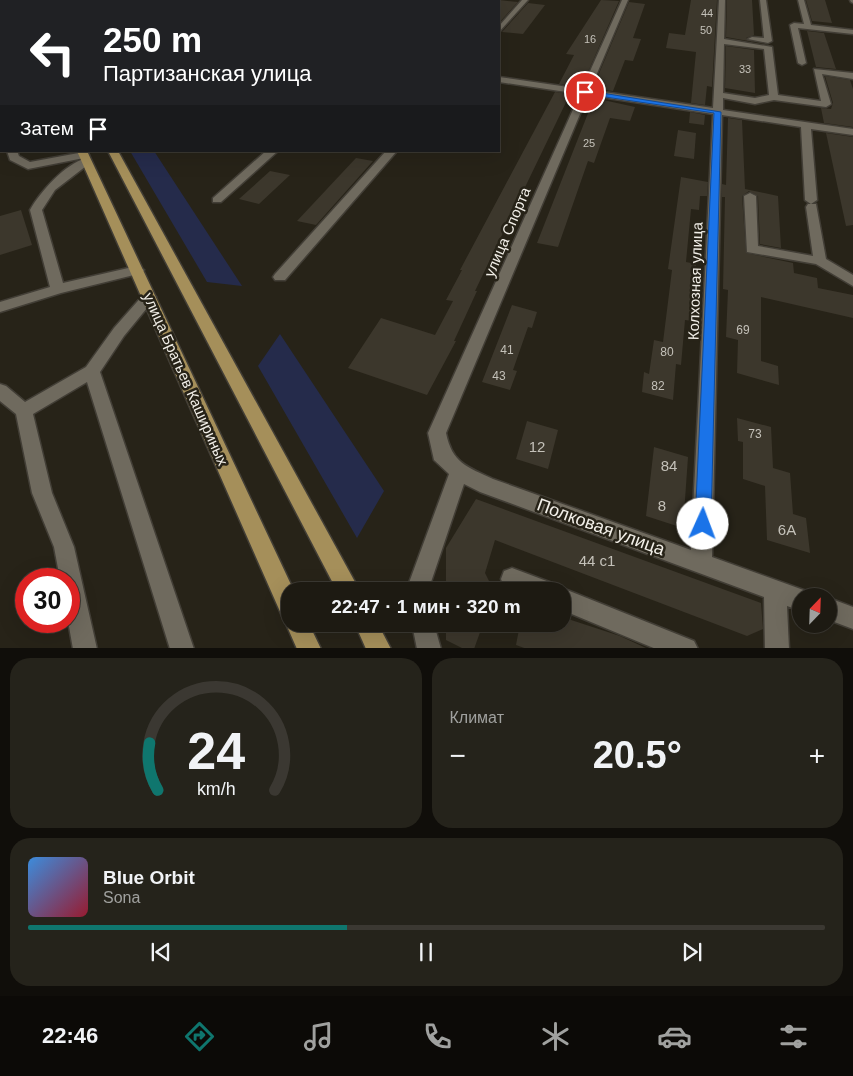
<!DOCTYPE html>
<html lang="ru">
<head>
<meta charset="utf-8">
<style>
  body { margin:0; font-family:Helvetica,sans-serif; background:#25231b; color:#f1f3f6; height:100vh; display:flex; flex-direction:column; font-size:19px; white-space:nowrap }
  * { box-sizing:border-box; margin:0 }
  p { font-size:16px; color:#a0a19f }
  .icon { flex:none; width:28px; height:28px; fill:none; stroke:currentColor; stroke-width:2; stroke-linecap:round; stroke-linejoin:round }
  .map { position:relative; height:648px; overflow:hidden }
  .side { display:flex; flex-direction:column; gap:10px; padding:10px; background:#100e0a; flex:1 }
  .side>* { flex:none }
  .top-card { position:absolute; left:0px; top:0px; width:500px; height:152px; box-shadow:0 5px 20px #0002,0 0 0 1px #3b3832; background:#202124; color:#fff; overflow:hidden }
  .needle { width:32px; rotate:23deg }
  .fabs { position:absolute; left:792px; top:588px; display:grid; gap:10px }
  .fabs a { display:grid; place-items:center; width:45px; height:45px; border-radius:50%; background:#1d1a12; box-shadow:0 5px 20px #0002,0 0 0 1px #3b3832; font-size:25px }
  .speed { position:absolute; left:15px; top:568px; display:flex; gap:10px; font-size:25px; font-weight:700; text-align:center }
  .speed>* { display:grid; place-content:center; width:65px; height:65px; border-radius:50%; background:#1d1a12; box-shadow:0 5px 20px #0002,0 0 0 1px #3b3832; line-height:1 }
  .speed .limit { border:8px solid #d22; background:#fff; color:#111 }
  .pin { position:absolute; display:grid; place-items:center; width:42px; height:42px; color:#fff; margin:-21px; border:2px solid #fff; border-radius:50%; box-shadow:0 1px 5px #0007 }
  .me { position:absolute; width:55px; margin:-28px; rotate:2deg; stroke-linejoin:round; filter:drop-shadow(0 0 4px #0008) }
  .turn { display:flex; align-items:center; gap:18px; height:105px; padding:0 20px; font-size:22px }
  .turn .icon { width:65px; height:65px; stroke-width:2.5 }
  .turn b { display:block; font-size:35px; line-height:42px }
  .then { display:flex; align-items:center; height:48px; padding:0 20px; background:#0003; gap:10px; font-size:19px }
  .big { font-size:38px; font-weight:600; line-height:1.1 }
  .side .tile { flex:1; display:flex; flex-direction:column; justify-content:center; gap:8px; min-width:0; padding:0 18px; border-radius:20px; background:#25231b }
  .side .dial { align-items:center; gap:0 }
  .dial svg { height:130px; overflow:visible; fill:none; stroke:#3b3832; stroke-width:7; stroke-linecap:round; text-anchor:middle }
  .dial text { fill:#f1f3f6; stroke:none }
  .song { display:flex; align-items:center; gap:15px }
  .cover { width:60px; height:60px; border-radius:8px; background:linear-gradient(135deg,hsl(210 70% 55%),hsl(350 70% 35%)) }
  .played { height:5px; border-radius:2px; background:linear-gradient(90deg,#0f766e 40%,#3b3832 40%) }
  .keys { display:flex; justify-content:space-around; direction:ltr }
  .heat { display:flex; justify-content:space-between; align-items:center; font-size:28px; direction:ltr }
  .side .tiles { flex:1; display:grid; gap:10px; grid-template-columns:1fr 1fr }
  .tile:last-child { grid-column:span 2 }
  .trip { position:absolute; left:281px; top:582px; width:290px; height:50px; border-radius:20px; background:#1d1a12; box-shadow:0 5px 20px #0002,0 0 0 1px #3b3832; font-weight:600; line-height:50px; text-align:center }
  .menu { display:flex; height:80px; justify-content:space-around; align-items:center; background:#0c0a07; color:#a0a19f }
  .menu .icon { width:35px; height:35px }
  .menu .current { color:#0f766e }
  .menu b { font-size:22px; color:#f1f3f6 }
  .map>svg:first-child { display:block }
  .green { fill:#252b4b }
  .building { fill:#3c372c }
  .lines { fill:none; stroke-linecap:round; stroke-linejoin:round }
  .minor-casing { stroke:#423e36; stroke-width:3 }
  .major-casing { stroke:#423e36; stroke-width:3 }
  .minor { fill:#6f6a5e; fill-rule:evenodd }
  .major { fill:#a58f5a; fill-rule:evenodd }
  .route { fill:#1a73e8; stroke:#114b97 }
  .labels { text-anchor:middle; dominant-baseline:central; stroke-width:5; stroke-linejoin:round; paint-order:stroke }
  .far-number-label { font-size:11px; fill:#c4c1b9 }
  .number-label { font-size:12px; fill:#c4c1b9 }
  .street-label { font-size:15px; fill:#f2efe8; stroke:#272318 }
  .near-number-label { font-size:15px; fill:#c4c1b9 }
  .near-street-label { font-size:18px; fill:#f2efe8; stroke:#272318 }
</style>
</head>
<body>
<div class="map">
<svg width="853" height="649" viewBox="0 0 853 649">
  <rect width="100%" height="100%" fill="#272318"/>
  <g class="green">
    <path d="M130,151h24l88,135 -35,-4z"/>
    <path d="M280,334l104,157 -27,47 -99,-172z"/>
  </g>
  <g class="building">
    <path d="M499,0l19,2 -19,21z"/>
    <path d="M601,0l18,1 -34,78 -6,-3 -5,10 -15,-2 15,-29 -8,-1z"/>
    <path d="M691,0h26l-5,87 -5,-1 -2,19 -14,-2 5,-51 -30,-4 3,-15 16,2z"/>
    <path d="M727,0h25l2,35 -8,3 8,4 -28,-5z"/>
    <path d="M806,0h19l7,23 -20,-2z"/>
    <path d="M629,2l16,2 -12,34 8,1 -8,22 -8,-1 -12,31 -16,-2 2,-4 -4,-2z"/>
    <path d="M528,3l17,2 -22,29 -21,-2z"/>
    <path d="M807,31l17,2 12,36 -20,-2z"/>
    <path d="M726,46l28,4 1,43 -30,-5z"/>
    <path d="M825,76l25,4 3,9v38l-29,-4 -3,-15 10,1 2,-6z"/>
    <path d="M555,92l15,2 -95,197h2l-23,50h2l-29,54 -79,-27 33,-50 54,17 18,-34 -7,-1 16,-30h-2z"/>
    <path d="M594,98l41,9 -5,14 -20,-3 -16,45 -6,-2 -30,86 -21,-4z"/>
    <path d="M690,112l15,3 -1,10 -15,-2z"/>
    <path d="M728,118l14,2 3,69 33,7 3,52 -21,-4 -2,-48 -9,-5 -7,5 4,57 47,10 1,10 23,5 1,10 35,7v23l-92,-21v64l17,5 1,19 -42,-12 1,-33 -12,-3 2,-47 -5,-1 2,-92h-3v-13l4,1z"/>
    <path d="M678,130l18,3 -2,26 -20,-3z"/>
    <path d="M826,133l27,4v88l-7,1z"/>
    <path d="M356,158l17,3 -57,64 -19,-4z"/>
    <path d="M270,171l20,4 -31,29 -20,-5z"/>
    <path d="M681,177l27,5 -1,14h-7l-1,14 -8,-1 -5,53 10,2 -4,57 -7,-1 -4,45 -5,-1 -3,36 -31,-8 2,-20 5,2 5,-34 9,2 9,-72 -4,-1z"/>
    <path d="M21,210l11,35 -32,10v-39z"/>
    <path d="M512,305l25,7 -5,16 -4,-1 -15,43 4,1 -7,19 -28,-8z"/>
    <path d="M737,418l34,9 2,41 17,5 3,41 13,4 4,35 -43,-13 -2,-54 -22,-7v-37l-5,-1z"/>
    <path d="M527,421l31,9 -10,39 -32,-10z"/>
    <path d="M654,447l34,10 -5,71 -37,-12z"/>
    <path d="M476,499l285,104 2,26 -16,7 -252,-96 -10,33 9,18h-48v-43z"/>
    <path d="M562,617l58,19 28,13h-121l-11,-4 4,-21h42z"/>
    <path d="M446,624h37l-9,25h-10l-18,-9z"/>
  </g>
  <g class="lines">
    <defs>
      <g id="minor">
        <path d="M204,0h8v1h-7z"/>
        <path d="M336,0h17v1h-16z"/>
        <path d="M522,0h6l-29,32v-6z"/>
        <path d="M622,0h6l-38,90 123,18 6,-108h6l-1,39 48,8 6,48 43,6 -7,-32 39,4v6l-31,-5 9,30 -5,3 -52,-7 -19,4 -32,-6v12l130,19v6l-42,-6 6,71 -6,4 -6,-4 -4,-73 -79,-12 -10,442 97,35 2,4h-10v15l-14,-5 2,43h-24l-1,-52 -284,-105 -16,-8 -36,107h-22l43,-117 -15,-14 -6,-27 152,-339 -81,-12v-5l83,12zM724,44l40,5 5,46 -14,3 -32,-5zM588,95l125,19 -22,436 -198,-71c-26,-12 -41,-16 -47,-46z"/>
        <path d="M760,0h6l6,41 -4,2 -20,-4 4,-2 12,1z"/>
        <path d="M798,0h6l7,25 42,5v4l-55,-6 8,35 -4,2 -4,-2 -8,-38 4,-2 10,1z"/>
        <path d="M850,0h3v3l-2,-1z"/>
        <rect x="0" y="111" width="1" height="10"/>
        <rect x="0" y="135" width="1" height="6"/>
        <path d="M7,151h10l2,5 11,6 54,-10 5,3 -5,3 -56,11 -18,-9z"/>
        <path d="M266,151h12l-57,51h-8v-4z"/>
        <path d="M386,151h11l-112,129h-10l-2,-3 2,-3z"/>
        <path d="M86,158l4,1v4l-35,27 -13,20 21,73 74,-17 7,4 -2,3 -81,20 -61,19v-10l50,-15 -20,-77c10,-18 35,-46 56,-52z"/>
        <path d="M750,193l6,3 2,50 55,10 -7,-49 2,-3h8l10,55 27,16v11l-37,-22 -69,-12 -3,-56z"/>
        <path d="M149,292l7,5 -32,39 -24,36 94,277h-24l-83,-267 -54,32 19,79 22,54 23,102h-24l-5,-28 1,-42h-9l-6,-32 -22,-54 -16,-79 -16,-13v-17l6,2 19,16 61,-35 28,-39 30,-34z"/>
        <path d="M512,568l40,15 3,8 7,-3 132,53 4,8h-42l-94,-39v-19h-46l-12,-4 -3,-8 3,-8z"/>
        <path d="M829,598l24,9v22l-24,-9z"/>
        <path d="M412,624h22l7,25h-24z"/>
      </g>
      <g id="major">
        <rect x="0" y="14" width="1" height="5"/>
        <rect x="0" y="28" width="1" height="5"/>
        <path d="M1,79v6l-1,1v-6z"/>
        <path d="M77,151h10l207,440h-4v33h19l12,25h-24l-11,-25 2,-6 -6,-2z"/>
        <path d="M108,151h10l242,440h-23z"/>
        <path d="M355,624h23l13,25h-25z"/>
      </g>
    </defs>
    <use href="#minor" class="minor-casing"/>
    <use href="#major" class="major-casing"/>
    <use href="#minor" class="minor"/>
    <use href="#major" class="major"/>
  </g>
  <path class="route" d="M583,90l138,22 -10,412 -3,6 -5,2 -6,-2 -2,-6 19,-411 -129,-19z"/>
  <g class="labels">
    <g class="far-number-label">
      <text x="707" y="13">44</text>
      <text x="706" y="30">50</text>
      <text x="590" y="39">16</text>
      <text x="745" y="69">33</text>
      <text x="589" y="143">25</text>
    </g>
    <g class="number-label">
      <text x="743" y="330">69</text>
      <text x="507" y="350">41</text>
      <text x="667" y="352">80</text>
      <text x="499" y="376">43</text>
      <text x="658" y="386">82</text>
      <text x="755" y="434">73</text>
    </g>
    <g class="street-label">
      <text transform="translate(507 232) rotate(-67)">улица Спорта</text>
      <text transform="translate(695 281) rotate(-88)">Колхозная улица</text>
      <text transform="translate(186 379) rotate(66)">улица Братьев Кашириных</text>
    </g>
    <g class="near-number-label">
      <text x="537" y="446">12</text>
      <text x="669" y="465">84</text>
      <text x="662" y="505">8</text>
      <text x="787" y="529">6А</text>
      <text x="597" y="560">44 c1</text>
    </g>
    <g class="near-street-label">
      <text transform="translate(601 527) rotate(20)">Полковая улица</text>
    </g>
  </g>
</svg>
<div class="fabs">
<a><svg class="needle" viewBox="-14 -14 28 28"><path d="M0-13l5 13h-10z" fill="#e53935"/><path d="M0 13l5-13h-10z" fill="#a0a19f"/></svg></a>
</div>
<div class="speed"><div class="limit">30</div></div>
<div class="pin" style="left:585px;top:92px;background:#d93025"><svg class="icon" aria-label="arrive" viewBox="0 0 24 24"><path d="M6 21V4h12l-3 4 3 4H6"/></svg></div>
<svg class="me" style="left:703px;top:524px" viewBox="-20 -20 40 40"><circle r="19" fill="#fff"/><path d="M0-13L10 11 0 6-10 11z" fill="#1a73e8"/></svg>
<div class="trip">22:47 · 1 мин · 320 m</div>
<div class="top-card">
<div class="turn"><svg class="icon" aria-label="left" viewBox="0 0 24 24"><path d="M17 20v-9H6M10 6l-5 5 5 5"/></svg><div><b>250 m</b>Партизанская улица</div></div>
<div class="then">Затем<svg class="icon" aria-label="arrive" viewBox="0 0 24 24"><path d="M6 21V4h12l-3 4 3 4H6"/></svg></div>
</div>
</div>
<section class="side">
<div class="tiles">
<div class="tile dial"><svg viewBox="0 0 100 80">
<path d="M14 69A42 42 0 1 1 86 69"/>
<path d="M14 69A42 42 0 0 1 9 40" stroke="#0f766e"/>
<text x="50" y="56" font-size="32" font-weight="700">24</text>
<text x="50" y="72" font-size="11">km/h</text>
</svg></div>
<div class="tile"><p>Климат</p>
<div class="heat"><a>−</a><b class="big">20.5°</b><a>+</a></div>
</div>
<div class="tile">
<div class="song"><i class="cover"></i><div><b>Blue Orbit</b><p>Sona</p></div></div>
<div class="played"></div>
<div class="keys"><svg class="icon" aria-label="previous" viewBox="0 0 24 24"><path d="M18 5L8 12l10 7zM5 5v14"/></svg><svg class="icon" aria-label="pause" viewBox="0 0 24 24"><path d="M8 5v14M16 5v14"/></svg><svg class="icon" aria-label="next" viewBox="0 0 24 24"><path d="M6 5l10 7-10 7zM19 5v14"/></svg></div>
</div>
</div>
</section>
<nav class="menu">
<b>22:46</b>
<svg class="icon current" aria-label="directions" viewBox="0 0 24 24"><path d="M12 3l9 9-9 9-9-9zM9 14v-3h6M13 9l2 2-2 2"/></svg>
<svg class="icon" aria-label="music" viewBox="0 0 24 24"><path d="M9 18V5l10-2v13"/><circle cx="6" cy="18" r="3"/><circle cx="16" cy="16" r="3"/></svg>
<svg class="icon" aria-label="phone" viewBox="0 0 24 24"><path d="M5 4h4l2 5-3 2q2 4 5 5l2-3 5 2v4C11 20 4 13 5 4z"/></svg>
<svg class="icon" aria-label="climate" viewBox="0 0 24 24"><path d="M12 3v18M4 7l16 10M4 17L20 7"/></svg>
<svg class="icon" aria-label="car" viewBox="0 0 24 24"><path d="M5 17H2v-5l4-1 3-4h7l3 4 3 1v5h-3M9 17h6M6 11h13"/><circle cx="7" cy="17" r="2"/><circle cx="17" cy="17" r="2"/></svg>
<svg class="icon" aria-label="filters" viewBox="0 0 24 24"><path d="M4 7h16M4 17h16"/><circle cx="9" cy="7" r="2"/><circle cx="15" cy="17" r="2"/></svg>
</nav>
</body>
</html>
